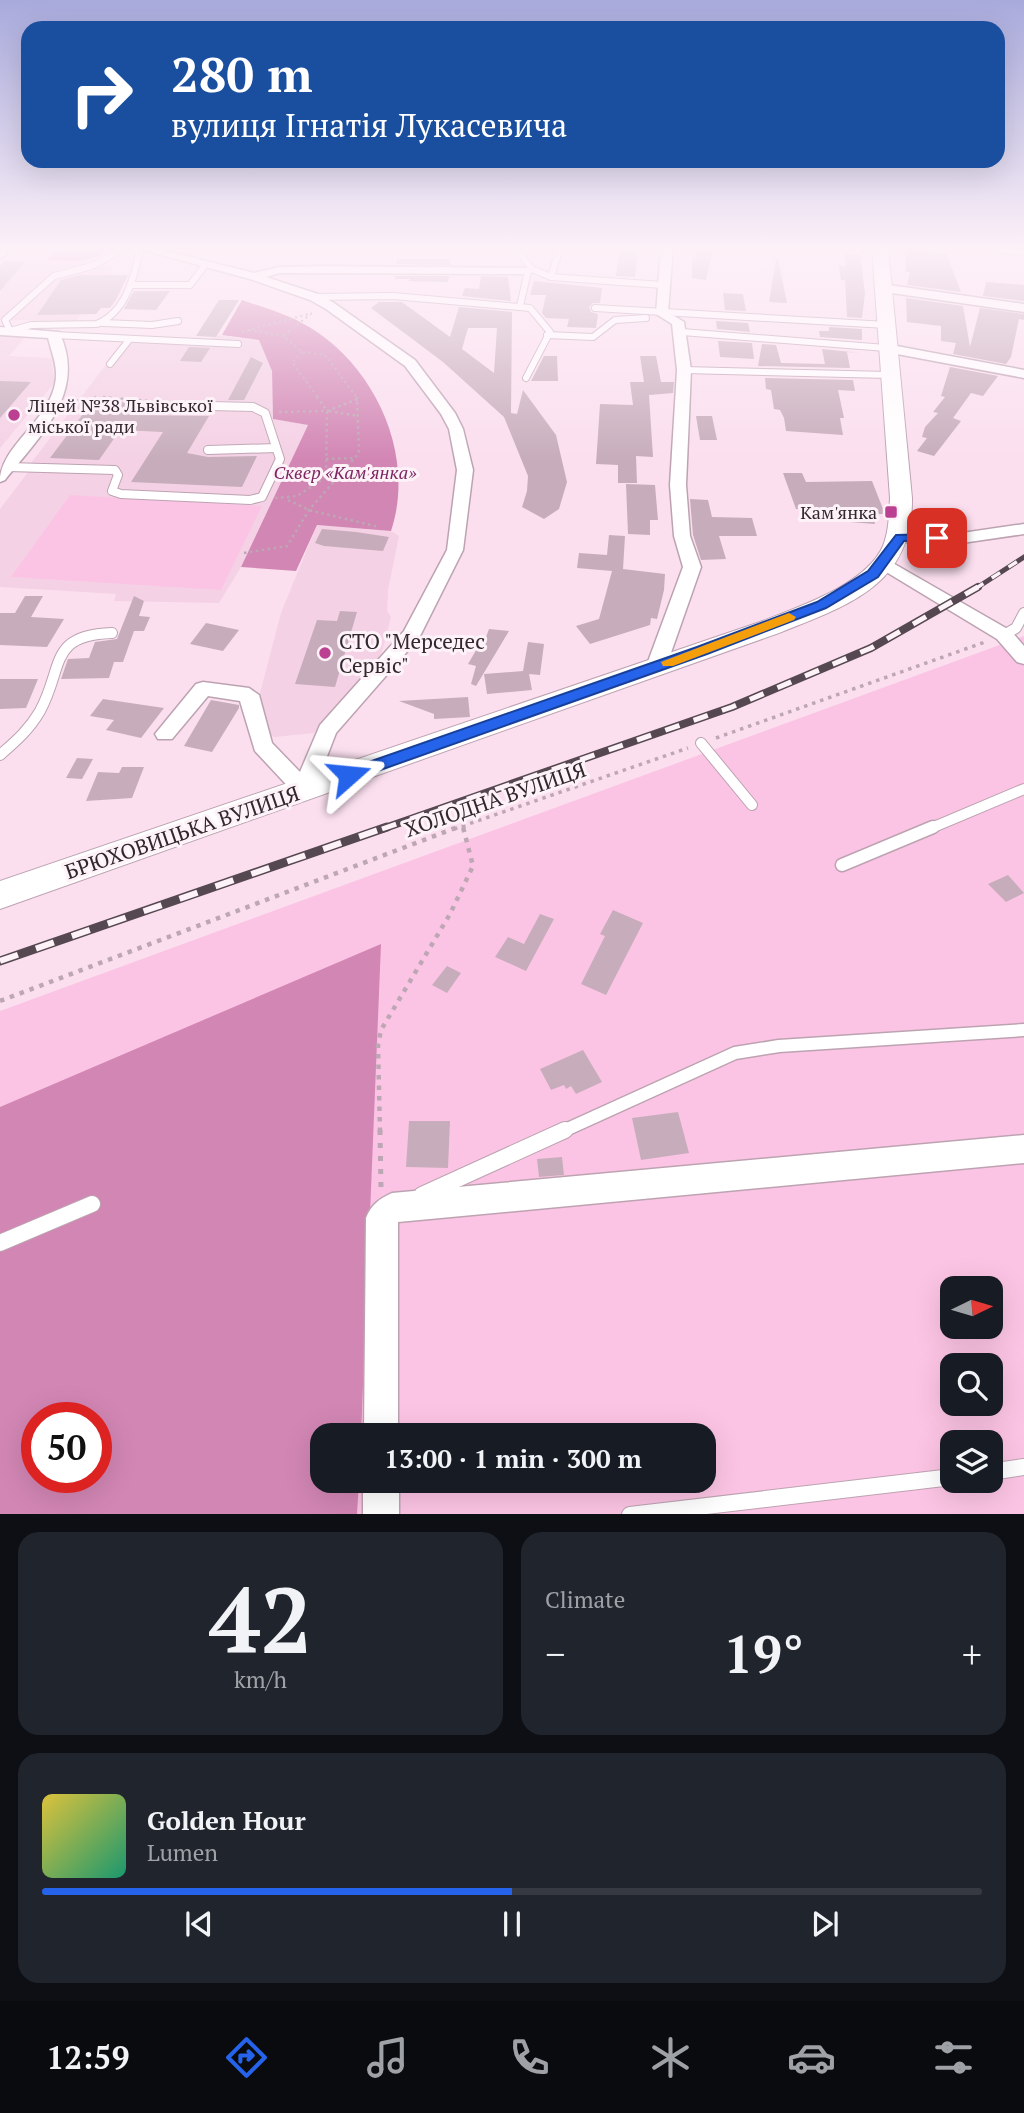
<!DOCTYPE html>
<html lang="en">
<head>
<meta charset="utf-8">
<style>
  body { margin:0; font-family:"PT Serif",serif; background:#20242c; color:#f1f3f6; height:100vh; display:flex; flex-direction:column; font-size:26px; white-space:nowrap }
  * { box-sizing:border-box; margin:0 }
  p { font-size:23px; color:#9ea1a6 }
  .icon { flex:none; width:38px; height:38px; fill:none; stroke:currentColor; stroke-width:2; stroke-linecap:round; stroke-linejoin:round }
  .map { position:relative; height:1514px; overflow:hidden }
  .details { display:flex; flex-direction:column; gap:18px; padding:18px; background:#0d0f14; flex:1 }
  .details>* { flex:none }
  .top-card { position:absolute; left:21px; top:21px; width:984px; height:147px; border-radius:21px; box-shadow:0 7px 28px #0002; background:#1a4fa0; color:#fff; overflow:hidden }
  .needle { width:46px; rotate:85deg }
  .controls { position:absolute; left:940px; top:1276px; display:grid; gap:14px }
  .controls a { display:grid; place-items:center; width:63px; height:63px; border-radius:14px; background:#171b24; box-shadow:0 7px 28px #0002; font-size:35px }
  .speed { position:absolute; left:21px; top:1402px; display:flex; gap:14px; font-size:35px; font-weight:700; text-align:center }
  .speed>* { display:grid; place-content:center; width:91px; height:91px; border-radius:50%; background:#171b24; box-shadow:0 7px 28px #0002; line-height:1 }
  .speed .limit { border:10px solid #d22; background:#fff; color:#111 }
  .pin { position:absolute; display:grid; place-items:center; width:60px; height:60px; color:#fff; margin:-30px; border-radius:14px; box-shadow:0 4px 10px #0006 }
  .me { position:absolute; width:77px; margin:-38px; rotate:72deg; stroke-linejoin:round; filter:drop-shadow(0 0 5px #0008) }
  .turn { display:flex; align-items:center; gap:24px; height:147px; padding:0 35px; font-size:32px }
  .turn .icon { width:91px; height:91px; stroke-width:2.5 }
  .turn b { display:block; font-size:49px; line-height:60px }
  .big { font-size:52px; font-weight:800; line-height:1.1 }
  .details .tile { flex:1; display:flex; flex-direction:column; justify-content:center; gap:10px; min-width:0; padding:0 24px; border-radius:21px; background:#20242c }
  .details .dial { align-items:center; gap:0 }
  .dial b { font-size:91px; line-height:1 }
  .song { display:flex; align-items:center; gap:21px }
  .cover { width:84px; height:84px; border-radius:10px; background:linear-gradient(135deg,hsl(50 70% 55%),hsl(160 70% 35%)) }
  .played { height:7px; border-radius:4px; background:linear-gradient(90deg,#2563eb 50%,#363941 50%) }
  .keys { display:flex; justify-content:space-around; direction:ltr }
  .heat { display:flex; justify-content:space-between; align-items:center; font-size:38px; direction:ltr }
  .details .tiles { flex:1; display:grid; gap:18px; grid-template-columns:1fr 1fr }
  .tile:last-child { grid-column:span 2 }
  .trip { position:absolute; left:310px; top:1423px; width:406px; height:70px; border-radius:21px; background:#171b24; box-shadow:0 7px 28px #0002; font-weight:800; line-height:70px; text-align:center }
  .dock { display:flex; height:112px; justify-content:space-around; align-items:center; background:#090b0e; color:#9ea1a6 }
  .dock .icon { width:49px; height:49px }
  .dock .current { color:#2563eb }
  .dock b { font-size:32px; color:#f1f3f6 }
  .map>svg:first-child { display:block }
  .built { fill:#f4d1e5 }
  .green { fill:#fcc4e4; fill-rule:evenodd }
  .forest { fill:#d286b4; fill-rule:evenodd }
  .building { fill:#c7adbb; fill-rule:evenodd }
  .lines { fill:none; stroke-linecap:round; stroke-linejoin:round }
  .lane-far4-casing { stroke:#bda3b1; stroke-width:8 }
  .lane-far3-casing { stroke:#bda3b1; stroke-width:10 }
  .lane-far2-casing { stroke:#bda3b1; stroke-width:12 }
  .lane-far1-casing { stroke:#bda3b1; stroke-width:15 }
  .lane-casing { stroke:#bda3b1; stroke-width:18 }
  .street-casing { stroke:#bda3b1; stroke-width:3 }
  .secondary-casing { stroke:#bda3b1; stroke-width:2 }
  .path-far4 { stroke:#bea7b4; stroke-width:2; stroke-dasharray:2 3.5; stroke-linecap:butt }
  .path-far3 { stroke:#bea7b4; stroke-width:2.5; stroke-dasharray:2.5 3.5; stroke-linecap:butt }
  .path-far2 { stroke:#bea7b4; stroke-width:3.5; stroke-dasharray:3.5 5; stroke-linecap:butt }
  .path-far1 { stroke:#bea7b4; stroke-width:4.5; stroke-dasharray:4.5 6; stroke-linecap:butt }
  .path { stroke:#bea7b4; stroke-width:5; stroke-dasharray:5 8; stroke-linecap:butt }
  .lane-far4 { stroke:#fff; stroke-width:6 }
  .lane-far3 { stroke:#fff; stroke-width:8 }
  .lane-far2 { stroke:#fff; stroke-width:10 }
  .lane-far1 { stroke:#fff; stroke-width:12 }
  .lane { stroke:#fff; stroke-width:16 }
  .street { fill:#fff; fill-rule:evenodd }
  .secondary { fill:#fff; fill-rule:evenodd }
  .rail-far2-casing { stroke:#564850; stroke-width:5 }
  .rail-far1-casing { stroke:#564850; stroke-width:8 }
  .rail-casing { stroke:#564850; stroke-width:9 }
  .rail-far2 { stroke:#fdf2f8; stroke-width:3.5; stroke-dasharray:10; stroke-linecap:butt }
  .rail-far1 { stroke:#fdf2f8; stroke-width:5; stroke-dasharray:15; stroke-linecap:butt }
  .rail { stroke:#fdf2f8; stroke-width:6; stroke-dasharray:19; stroke-linecap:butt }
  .route { fill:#2563eb; stroke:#184099; stroke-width:2 }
  .slow { fill:#f59e0b }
  .poi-dot { fill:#bb4092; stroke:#fdf2f8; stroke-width:2.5 }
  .labels { text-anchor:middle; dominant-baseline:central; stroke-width:6; stroke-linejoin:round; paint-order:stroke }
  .far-poi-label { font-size:18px; fill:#31272d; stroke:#fdf2f8; text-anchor:start }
  .far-park-label { font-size:18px; font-style:italic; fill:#7e2561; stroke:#fdf2f8 }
  .poi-label { font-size:21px; fill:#31272d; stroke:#fdf2f8; text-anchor:start }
  .street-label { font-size:21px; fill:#31272d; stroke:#fdf2f8 }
</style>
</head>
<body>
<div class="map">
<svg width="1024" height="1515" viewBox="0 0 1024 1515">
  <rect width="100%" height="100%" fill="#fbdfef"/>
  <g class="built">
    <path d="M1,259l93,2 19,6 -9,17 -28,37 -76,-1z"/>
    <path d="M0,334l27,1 -18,21 42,2 4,24 -55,66z"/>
    <path d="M214,335l45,5 13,31 1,48 35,6 -67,142 -22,36 -105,-2 2,-7 -116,-7v-78l29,-38 -1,-4 99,-130 82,4z"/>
    <path d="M317,525l74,6 8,5 -11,54 -1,21 4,6 -12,46 -65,70 -39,4 -7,-2 -9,-38 22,-84z"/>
  </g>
  <g class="green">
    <path d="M70,495l192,11 -41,84 -210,-13z"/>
    <path d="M1024,636v878l-1024,1v-504zM952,1288h38v38h-38zM952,1365h38v39h-38zM37,1418h59v59h-59zM322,1435h382v45h-382zM952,1442h38v38h-38z"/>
  </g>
  <g class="forest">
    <path d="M57,248h43l5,4c-16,12 -38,8 -58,8z"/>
    <path d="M242,300c26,9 52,16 75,32 62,42 98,127 74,199l-74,-6 -21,46 -55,-4 67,-142 -35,-6 -1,-48 -13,-31 -37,-5z"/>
    <path d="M381,944l-20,491h-39v45l37,1 -2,33h-357v-407zM37,1418h59v59h-59z"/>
  </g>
  <g class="building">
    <path d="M620,248h18l-3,29 -19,-1z"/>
    <path d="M697,250l16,1 -7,29 -14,-2v-20h4z"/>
    <path d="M905,250l41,3 15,39 -54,-7 3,-13h-4z"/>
    <path d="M844,254l16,1 5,38 -3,25 -15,-1 -2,-37h-4l-2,-15 7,1z"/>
    <path d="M397,259h53v6l-54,-1z"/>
    <path d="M776,259h2l9,44 -18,-1z"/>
    <path d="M4,261h22l-26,30v-25z"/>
    <path d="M80,275h48l-12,25 -6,8h-9l-5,6 -59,1 24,-35z"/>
    <path d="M395,276h54l-1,6 -40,-1 3,-2h-16z"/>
    <path d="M481,276l27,1 3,24 -49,-5 3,-8 14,1z"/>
    <path d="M534,281l68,7 -2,15h-7l-4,4 2,5 7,2 -2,14 -29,-1 2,-8 -23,-1 -4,-5 4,-18h-16z"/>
    <path d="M986,282l38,3v16l-41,-5z"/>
    <path d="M134,291h36l-14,19 -32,-1z"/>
    <path d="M723,293l20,1 3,17 -21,-1z"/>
    <path d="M906,298l57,8 7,41 10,-39 44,6v6l-5,-1 -8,38 -5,7 -53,-10 3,-11 -15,-2v-15l-34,-4z"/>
    <path d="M219,300h20l-23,37 -20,-1z"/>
    <path d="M379,302h23l48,35 9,-30 53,5 -1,101 6,1 6,-24 33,45 11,47 -8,27 -15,10 -22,-12 5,-16 1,-15 -24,-59 -61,-55 -72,-54zM468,328h29l-3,45 -32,-24z"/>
    <path d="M716,321l32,2 2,9 -33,-3z"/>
    <path d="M829,327l33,2v11l-42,-3 -1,-6h10z"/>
    <path d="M718,341l34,2 2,16 -34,-2z"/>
    <path d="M762,344l14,1 5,18 44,1 -3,-15 39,4 -14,-1 3,16 -92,-2z"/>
    <path d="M189,347l21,1 -9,14 -21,-1z"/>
    <path d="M544,356h13l1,25h-27z"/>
    <path d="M640,356h16l5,26h13l-1,11 -24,2 4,62 -17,-1 1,27h-19v-18l-22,-1 4,-60 33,1 -3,-23h14z"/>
    <path d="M251,357l12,6 -19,37h-16z"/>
    <path d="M950,367l48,9 -15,20 -12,-3 -18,25 8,3 -27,35 -17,-5 10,-13 -5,-1 3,-10 13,-14 -5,-1 12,-15 -4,-1z"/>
    <path d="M765,378l88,2 2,11 -17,-1 6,28h-4l3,17 -57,-4 -2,-13 -4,-8 -6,-1 -3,-19 -5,-1z"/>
    <path d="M0,381l31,1 -31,36z"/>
    <path d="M99,401l40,2 -9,12 79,1 -22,37 21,4 49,-1 -15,31 -111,-5 32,-50 -43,-2 -21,30 -49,-2 33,-44h6z"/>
    <path d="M696,416h16l5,24h-17z"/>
    <path d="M783,473h19l4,9 66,-1 13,33h-12l2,10 -25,-2 -3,-13h-51z"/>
    <path d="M626,484l29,1 3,35h-8v15l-22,-1z"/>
    <path d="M690,499l18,1 4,17 40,1 5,18h-38l7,23 -25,1 -8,-25z"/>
    <path d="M322,529l34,3 33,5 -6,14 -59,-5 -9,-3z"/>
    <path d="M609,535l16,1 -2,33 42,5 -1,16 -7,29 -6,-1 -1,7 -60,19 -14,-18 23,-7 13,-48 -35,-3 2,-15 28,2z"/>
    <path d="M25,596h18l-12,21 33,2 -17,28 -47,-2v-32h15z"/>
    <path d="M134,596l10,5 -5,15 11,1 -6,14h-10l-11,31h-9l-5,16 -48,1 7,-20 21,-1 6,-16 22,-3z"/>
    <path d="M340,611l17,1 -22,75 -40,-3 22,-64 20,1z"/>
    <path d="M206,623l33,7 -16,21 -33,-7z"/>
    <path d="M489,629l20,2 -33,55 -5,-2 5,-18 -8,-2 10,-17 4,1z"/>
    <path d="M528,642l16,2 -4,31 -11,-1 3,16 -45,4 -3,-20 39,-3z"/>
    <path d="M0,679h38l-12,29 -26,1z"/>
    <path d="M468,697l2,20 -36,2v-5l-35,-13z"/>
    <path d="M103,699l61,9 -23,30 -35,-8 8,-10 -24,-4z"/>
    <path d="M211,700l28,5v3l-27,44 -28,-6z"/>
    <path d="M77,758l16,1 -11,20 -16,-1z"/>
    <path d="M122,767h22l-12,31 -46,3 12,-29 21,1z"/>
    <path d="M1008,875l16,18 -18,9 -18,-18z"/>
    <path d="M613,910l30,13 -37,72 -25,-11 24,-48 -5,-2z"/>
    <path d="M540,914l14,5 -28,52 -31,-14 13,-20 16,7z"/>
    <path d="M447,966l14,7 -14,20 -15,-8z"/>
    <path d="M583,1050l19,32 -26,12 -5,-8 -5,3 -2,-4 -13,5 -11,-21z"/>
    <path d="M678,1112l11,41 -48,7 -9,-42z"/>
    <path d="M409,1121h41l-2,47 -42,-1z"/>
    <path d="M562,1157l2,18 -25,2 -2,-18z"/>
  </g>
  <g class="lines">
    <defs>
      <g id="lane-far4">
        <path d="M125,248l-33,18 -38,10 -49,44 5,11 21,-6 66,-1c28,-12 36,-43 42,-70l-6,-6"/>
        <path d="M516,248l16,21 -4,2 -8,35"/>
        <path d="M990,248l34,5"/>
        <path d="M532,269l19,8 111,8"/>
        <path d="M551,277l9,-29"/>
        <path d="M130,285h60l15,-20"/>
        <path d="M314,297l79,-1 137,12 20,24 -24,46"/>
        <path d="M595,308l291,17"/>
        <path d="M103,323l49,2 26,-4"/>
        <path d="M682,332l204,16"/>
        <path d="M54,335l184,9"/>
        <path d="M547,335l46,2 22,-17 31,-2"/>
        <path d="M110,364l19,-24"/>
        <path d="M684,370l205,5"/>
      </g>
      <g id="lane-far3">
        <path d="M208,450l68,-2"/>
        <path d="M8,467l107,3 3,5 -6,16 9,3 129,6 12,-3 18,-38 -15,-46 -12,-6 -42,-1"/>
      </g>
      <g id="lane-far2">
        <path d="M1004,635l12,-7 8,-15"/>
        <path d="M701,743l51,62"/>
        <path d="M0,755c16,-14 29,-25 40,-44 24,-44 8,-76 72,-78"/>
        <path d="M929,829l95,-40"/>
      </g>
      <g id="lane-far1">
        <path d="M842,865l91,-38"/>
        <path d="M561,1132l174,-79 44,-7 245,-16"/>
      </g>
      <g id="lane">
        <path d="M422,1195l143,-65"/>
        <path d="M0,1243l92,-39"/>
        <path d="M990,1472l34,-5"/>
        <path d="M630,1515l322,-38"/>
      </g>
      <g id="street">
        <path d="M0,248h6v7l-6,3z"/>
        <path d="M135,248h20l99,25 25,-6 44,-1 205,2 6,3 -6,3 -248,-1 -14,4 52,17 16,9 81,57 40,53 8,16 10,41 -10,80 -44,88 -83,95 -24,62h-16l-41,-44 -15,-50 -32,-5 -36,43h-14l-3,-5 41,-50 7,-2 46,6 10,7 13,48 28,29 20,-47 84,-94 43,-81 10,-80 -8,-41 -8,-15 -36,-48 -79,-57 -16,-9 -60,-21z"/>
        <path d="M661,248h12l-5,64 16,10 7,48 -5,115 4,51 11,31 -35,100 -10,6 -10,-6 37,-100 -9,-31 -4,-51 7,-115 -5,-46 -16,-10z"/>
        <path d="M882,284l142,20v8l-146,-21 -2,-3z"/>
        <path d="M0,327l59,5c29,60 -19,104 -54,148l-5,2c0,-38 53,-62 56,-105 1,-12 -5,-27 -8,-39l-48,-3z"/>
        <path d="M886,344l138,26v8l-143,-27v-6z"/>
        <path d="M1024,524v10l-62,9 -61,-1 -8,-5 8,-5 61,1z"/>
        <path d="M884,558l127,73 13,15v18l-7,-2 -20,-23 -119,-72 -3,-4 3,-4z"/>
        <path d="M1024,1135v28l-626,59v213h-34l2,-217c5,-13 13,-19 26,-25z"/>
        <rect x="363" y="1480" width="36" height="35"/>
      </g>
      <path id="secondary" d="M872,248h16l24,250c1,87 -63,107 -133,135l-779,276v-28l760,-259c38,-15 106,-37 123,-76 6,-15 6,-32 7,-48z"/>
    </defs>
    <use href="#lane-far4" class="lane-far4-casing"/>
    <use href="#lane-far3" class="lane-far3-casing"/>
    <use href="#lane-far2" class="lane-far2-casing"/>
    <use href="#lane-far1" class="lane-far1-casing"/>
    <use href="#lane" class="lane-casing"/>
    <use href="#street" class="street-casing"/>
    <use href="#secondary" class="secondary-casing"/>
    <g class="path-far4">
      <path d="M249,330l34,6 19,16 23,3 33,44"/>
      <path d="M242,332l70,-19"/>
      <path d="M284,335l27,-21"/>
      <path d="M302,352l-10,10 27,37"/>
      <path d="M86,399h39"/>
    </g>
    <g class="path-far3">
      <path d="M103,397l96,8"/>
      <path d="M71,402l25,-5"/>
      <path d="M329,411l29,5"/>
      <path d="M279,412l48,-1 31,-12"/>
      <path d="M326,459l29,-1"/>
      <path d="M275,498l22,-2 29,-19 1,-66 -10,-14"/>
      <path d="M288,500l21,10 70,17"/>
      <path d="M244,553l43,-7 22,-36 50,-57 -2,-56"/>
    </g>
    <g class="path-far2">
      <path d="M716,738l269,-96"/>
      <path d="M463,825l1,4"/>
      <path d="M454,829l234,-81"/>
    </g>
    <g class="path-far1">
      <path d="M0,1001l458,-174"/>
      <path d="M380,1132l-2,-87 3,-15 69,-116 23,-48 -10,-39"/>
    </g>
    <path class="path" d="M380,1130l1,59"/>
    <use href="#lane-far4" class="lane-far4"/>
    <use href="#lane-far3" class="lane-far3"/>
    <use href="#lane-far2" class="lane-far2"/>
    <use href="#lane-far1" class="lane-far1"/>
    <use href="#lane" class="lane"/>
    <use href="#street" class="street"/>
    <use href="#secondary" class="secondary"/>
    <defs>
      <path id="rail-far2" d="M975,589l49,-32"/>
      <path id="rail-far1" d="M382,829l350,-122 139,-59 107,-61"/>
      <path id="rail" d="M0,961l387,-134"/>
    </defs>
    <use href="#rail-far2" class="rail-far2-casing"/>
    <use href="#rail-far1" class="rail-far1-casing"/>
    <use href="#rail" class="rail-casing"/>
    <use href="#rail-far2" class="rail-far2"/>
    <use href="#rail-far1" class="rail-far1"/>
    <use href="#rail" class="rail"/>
  </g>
  <linearGradient id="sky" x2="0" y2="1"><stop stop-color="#a8aadc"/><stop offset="0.54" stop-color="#fdf1f8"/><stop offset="1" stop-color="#fdf1f8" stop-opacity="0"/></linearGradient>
  <rect width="1024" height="460" fill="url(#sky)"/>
  <path class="route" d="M937,534l6,4 -2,2 -37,1 -26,36 -52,31 -119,46 -352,125 -6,2 -8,-6 2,-4 354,-124 120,-45 51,-31 28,-36z"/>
  <path class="slow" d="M789,613l7,4 -2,3 -121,46h-10l-2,-4z"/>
  <g class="poi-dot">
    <circle cx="14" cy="415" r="7"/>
    <rect x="884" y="505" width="14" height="14" rx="3.5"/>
    <circle cx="325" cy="653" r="7"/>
  </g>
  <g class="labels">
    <g class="far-poi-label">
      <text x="28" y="405">Ліцей №38 Львівської<tspan x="28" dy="21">міської ради</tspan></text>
      <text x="877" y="512" text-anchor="end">Кам'янка</text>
    </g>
    <g class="far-park-label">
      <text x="345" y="472">Сквер «Кам'янка»</text>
    </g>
    <g class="poi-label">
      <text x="339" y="641">СТО "Мерседес<tspan x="339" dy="24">Сервіс"</tspan></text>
    </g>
    <g class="street-label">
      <text transform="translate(495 799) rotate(-19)">ХОЛОДНА ВУЛИЦЯ</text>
      <text transform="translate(182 832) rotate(-19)">БРЮХОВИЦЬКА ВУЛИЦЯ</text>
    </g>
  </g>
</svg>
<div class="controls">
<a><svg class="needle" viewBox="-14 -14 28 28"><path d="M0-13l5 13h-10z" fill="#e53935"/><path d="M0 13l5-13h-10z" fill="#9ea1a6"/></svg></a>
<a><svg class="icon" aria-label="search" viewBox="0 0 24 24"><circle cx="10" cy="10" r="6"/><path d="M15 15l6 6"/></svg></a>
<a><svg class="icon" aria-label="layers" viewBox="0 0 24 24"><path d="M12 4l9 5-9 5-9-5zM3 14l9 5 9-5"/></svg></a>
</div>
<div class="speed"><div class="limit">50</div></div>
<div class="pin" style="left:937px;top:538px;background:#d93025"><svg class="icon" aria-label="arrive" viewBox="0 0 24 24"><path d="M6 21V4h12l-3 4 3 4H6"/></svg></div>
<svg class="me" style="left:349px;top:775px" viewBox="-20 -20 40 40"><path d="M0-17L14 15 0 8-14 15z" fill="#2563eb" stroke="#fff" stroke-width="4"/></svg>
<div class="trip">13:00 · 1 min · 300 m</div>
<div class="top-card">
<div class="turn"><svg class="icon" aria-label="right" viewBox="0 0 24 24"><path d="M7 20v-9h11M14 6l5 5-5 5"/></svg><div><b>280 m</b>вулиця Ігнатія Лукасевича</div></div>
</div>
</div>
<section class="details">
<div class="tiles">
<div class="tile dial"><b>42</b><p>km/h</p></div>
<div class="tile"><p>Climate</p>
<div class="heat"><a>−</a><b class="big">19°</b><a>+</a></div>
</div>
<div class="tile">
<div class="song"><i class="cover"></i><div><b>Golden Hour</b><p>Lumen</p></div></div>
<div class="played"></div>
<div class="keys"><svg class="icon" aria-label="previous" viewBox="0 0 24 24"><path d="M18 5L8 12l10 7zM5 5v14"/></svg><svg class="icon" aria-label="pause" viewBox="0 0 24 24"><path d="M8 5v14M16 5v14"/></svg><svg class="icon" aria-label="next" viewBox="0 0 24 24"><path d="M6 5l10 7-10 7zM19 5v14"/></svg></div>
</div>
</div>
</section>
<nav class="dock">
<b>12:59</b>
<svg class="icon current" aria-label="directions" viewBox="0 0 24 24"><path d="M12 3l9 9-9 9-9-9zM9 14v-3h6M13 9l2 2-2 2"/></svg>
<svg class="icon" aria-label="music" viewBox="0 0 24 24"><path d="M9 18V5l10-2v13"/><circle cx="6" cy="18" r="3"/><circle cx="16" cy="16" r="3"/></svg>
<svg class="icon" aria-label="phone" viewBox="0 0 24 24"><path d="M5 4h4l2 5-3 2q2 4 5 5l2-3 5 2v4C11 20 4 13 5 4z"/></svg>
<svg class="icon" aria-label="climate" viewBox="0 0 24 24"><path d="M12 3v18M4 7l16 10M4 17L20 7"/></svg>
<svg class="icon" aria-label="car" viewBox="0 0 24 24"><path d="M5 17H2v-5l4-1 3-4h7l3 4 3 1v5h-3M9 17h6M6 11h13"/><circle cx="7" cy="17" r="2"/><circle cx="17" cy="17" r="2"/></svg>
<svg class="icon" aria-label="filters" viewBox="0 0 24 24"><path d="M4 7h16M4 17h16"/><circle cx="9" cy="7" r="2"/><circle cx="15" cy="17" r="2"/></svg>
</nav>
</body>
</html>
